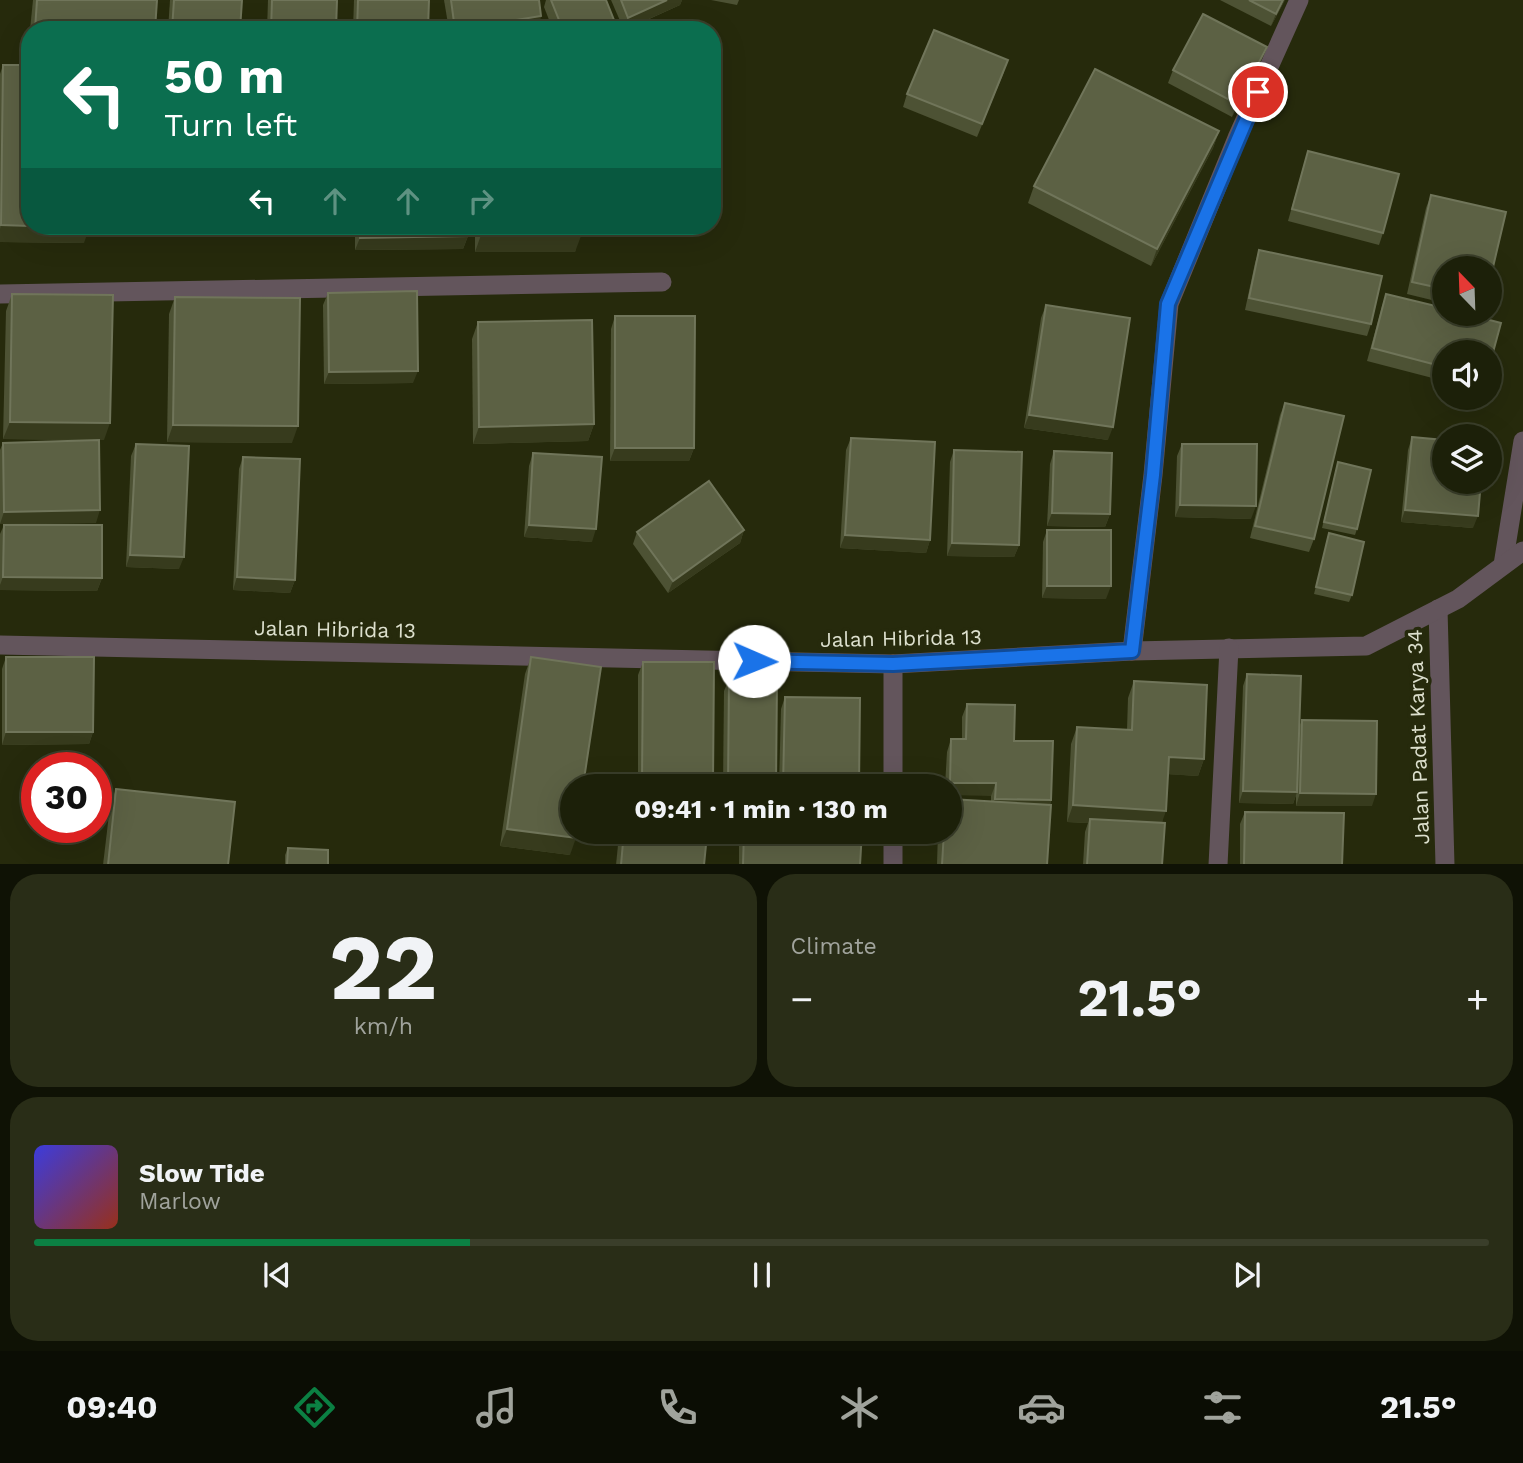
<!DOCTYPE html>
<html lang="en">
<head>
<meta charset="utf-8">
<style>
  body { margin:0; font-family:"Work Sans",sans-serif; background:#292d17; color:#f1f3f6; height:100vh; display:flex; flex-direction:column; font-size:26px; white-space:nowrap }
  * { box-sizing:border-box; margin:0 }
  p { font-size:23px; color:#a0a39c }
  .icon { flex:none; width:38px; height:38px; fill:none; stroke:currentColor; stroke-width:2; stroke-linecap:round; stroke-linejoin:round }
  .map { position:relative; height:864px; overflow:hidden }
  .panel { display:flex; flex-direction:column; gap:10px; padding:10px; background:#0f1205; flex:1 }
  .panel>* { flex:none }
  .top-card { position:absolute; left:21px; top:21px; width:700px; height:214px; border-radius:28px; box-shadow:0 7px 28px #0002,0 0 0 2px #3a3e2a; background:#0b6e4f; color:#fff; overflow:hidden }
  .needle { width:46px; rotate:337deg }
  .fabs { position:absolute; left:1432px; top:256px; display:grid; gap:14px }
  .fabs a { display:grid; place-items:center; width:70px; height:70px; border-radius:50%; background:#1c2009; box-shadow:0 7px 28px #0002,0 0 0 2px #3a3e2a; font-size:35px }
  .speed { position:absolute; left:21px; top:752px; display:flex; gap:14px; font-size:35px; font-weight:700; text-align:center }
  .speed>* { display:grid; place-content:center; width:91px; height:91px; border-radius:50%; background:#1c2009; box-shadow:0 7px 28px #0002,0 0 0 2px #3a3e2a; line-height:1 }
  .speed .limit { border:10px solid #d22; background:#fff; color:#111 }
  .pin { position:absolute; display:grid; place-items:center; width:60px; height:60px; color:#fff; margin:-30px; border:4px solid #fff; border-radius:50%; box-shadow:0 2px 7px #0007 }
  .me { position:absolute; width:77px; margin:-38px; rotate:91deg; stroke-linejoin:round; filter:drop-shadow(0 0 5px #0008) }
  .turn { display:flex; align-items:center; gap:24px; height:147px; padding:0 28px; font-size:32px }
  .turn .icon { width:91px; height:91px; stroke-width:2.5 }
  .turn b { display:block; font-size:49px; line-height:60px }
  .lanes { display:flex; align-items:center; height:66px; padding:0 28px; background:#0003; justify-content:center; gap:35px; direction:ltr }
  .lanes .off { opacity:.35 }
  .big { font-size:52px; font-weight:700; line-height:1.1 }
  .panel .widget { flex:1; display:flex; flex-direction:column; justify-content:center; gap:10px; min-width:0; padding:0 24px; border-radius:28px; background:#292d17 }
  .panel .dial { align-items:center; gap:0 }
  .dial b { font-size:91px; line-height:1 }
  .song { display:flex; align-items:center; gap:21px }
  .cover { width:84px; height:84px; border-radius:10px; background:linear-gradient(135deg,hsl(240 70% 55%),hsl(10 70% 35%)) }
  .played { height:7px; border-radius:4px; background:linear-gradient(90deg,#0b8043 30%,#3a3e2a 30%) }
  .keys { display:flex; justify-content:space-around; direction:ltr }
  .heat { display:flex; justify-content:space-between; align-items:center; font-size:38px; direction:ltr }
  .panel .tiles { flex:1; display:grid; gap:10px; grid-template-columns:1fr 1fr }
  .widget:last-child { grid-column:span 2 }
  .trip { position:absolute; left:560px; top:774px; width:402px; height:70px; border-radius:35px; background:#1c2009; box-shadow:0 7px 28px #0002,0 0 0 2px #3a3e2a; font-weight:700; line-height:70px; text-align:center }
  .tabs { display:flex; height:112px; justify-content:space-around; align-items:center; background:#0b0d04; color:#a0a39c }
  .tabs .icon { width:49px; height:49px }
  .tabs .selected { color:#0b8043 }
  .tabs b { font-size:32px; color:#f1f3f6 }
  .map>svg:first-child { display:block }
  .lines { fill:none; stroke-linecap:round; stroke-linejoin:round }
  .minor { stroke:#63555c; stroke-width:19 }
  .wall { fill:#4d5234 }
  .shaded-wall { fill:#373b1d }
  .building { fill:#5c6144; stroke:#70755a; stroke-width:2 }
  .route-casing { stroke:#114b97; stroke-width:18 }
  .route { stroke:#1a73e8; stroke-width:12 }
  .labels { text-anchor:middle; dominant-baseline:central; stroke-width:7; stroke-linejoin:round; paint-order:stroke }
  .street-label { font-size:21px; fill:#dde0ce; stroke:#262a0c }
</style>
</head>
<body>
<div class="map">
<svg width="1523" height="865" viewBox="0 0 1523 865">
  <rect width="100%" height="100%" fill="#262a0c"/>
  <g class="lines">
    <g class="minor">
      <path d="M0,294l662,-12"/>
      <path d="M1503,565l20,-124"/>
      <path d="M1438,609l7,256"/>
      <path d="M0,645l893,19 239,-13 234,-5 92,-47 65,-48"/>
      <path d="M1132,651l21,-176 16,-171 68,-166 62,-138"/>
      <path d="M893,786v-122"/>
      <path d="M893,865v-34"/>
      <path d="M1218,865l11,-217"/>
    </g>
  </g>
  <g class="wall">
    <path d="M33,0h124l-2,30h-125z"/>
    <path d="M170,0h72l-2,30h-72z"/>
    <path d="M268,0h69l-1,30h-69z"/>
    <path d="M354,0h75l-1,30h-75z"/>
    <path d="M444,0h95l2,16 -4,13 -6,1h-82z"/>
    <path d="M546,0h60l12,30h-65l-9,-23z"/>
    <path d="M611,0h71l-2,5 -55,25h-1z"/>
    <path d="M711,0h28l-2,5z"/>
    <path d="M1220,0h65l-14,26z"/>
    <path d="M1262,59l-30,58 -64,-34 5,-13z"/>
    <path d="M3,65l81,178 -84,-1v-168z"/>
    <path d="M1004,72l-27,65 -74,-30 4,-13z"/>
    <path d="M1219,131l-6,17 -62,118 -123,-63 6,-17z"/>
    <path d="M1308,151l75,82 -4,12 -91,-24 16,-57z"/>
    <path d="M1431,195l13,73v35l-37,-9 19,-86z"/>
    <path d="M355,226h112l1,10 -5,13 -108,1z"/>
    <path d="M475,226h106l-6,26h-100z"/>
    <path d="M1259,250l112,74 -4,12 -122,-26 10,-47z"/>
    <path d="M328,293l85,90 -89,1 -1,-79z"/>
    <path d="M12,294l92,146h-5l-3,83 -96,1v-74l3,-7 91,-3 -91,-1 3,-128z"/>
    <path d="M1386,294l58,58v29l-77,-20 15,-55z"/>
    <path d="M175,297l117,146 -125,-1 2,-128z"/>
    <path d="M1046,305l62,135 -84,-12 17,-110z"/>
    <path d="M615,316l79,132 -5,13h-79l1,-132z"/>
    <path d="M478,322l116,102 -6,17 -115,3 -1,-105z"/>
    <path d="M1285,403l29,136 -5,13 -59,-14 30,-123z"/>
    <path d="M1412,437l61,91 -72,-6 7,-72z"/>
    <path d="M851,438l79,102 -4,13 -86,-5 6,-98z"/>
    <path d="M136,444l43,125 -53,-2 5,-111z"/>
    <path d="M1182,444l69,75 -76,-2 2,-61z"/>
    <path d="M954,450l65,95 -5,12 -67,-1 3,-94z"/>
    <path d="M1054,451l56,63 -5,13 -58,-1 3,-62z"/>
    <path d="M533,453l59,89 -68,-5 5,-71z"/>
    <path d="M243,457l52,123 -5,13 -57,-3 6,-121z"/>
    <path d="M1338,462l19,67 -2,6 -33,-7z"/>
    <path d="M4,525l98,53 -5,13 -97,-1v-56z"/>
    <path d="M744,530l-4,13 -72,50 -35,-49 4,-12z"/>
    <path d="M1047,530l59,69 -64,-1 1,-56z"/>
    <path d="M1329,533l23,62 -3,7 -35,-8z"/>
    <path d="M6,657l87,75 -4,12 -87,1v-76z"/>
    <path d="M531,657l39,198 -70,-9 25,-172z"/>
    <path d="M643,662l70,120 -1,4h-74v-111z"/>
    <path d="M1247,674l52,53 3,-7 70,86h-76v-11l-3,9 -54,-1 4,-117z"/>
    <path d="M729,679l47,107h-53l1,-95z"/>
    <path d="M1134,681l70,78 -6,17 -30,-2 -6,49v42h-79l2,-33 3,-9 -21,-1 4,-78 6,-17 50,3 1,-32z"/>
    <path d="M785,697l74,89h-80l2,-77z"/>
    <path d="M967,704l47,37 37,59 -1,5 -3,60h-110l1,-34h12l41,-29v-6l-41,-10h-5l2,-34 4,-13h11v-22z"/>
    <path d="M116,789l112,76h-125l7,-59z"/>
    <path d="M1245,812l97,53h-102v-41z"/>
    <path d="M623,831h34l47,34h-88l2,-20z"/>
    <path d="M739,831h123l-2,34h-121z"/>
    <path d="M288,848l40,17h-43v-10z"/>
  </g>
  <g class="shaded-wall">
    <path d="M667,0h15l-2,5 -56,25 4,-12z"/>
    <path d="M1283,0h2l-14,26 5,-12z"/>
    <path d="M541,16l-4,13 -6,1h-75z"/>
    <path d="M1267,47l-5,12 -30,58 5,-13z"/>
    <path d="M1219,131l-6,17 -62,118 6,-17z"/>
    <path d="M1,225l89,1 -6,17 -84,-1v-13z"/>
    <path d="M481,235l100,1 -6,16h-100z"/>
    <path d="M468,236l-5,13 -108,1 5,-12z"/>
    <path d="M418,371l-5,12 -89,1 5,-12z"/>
    <path d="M1029,415l84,12 -5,13 -84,-12z"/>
    <path d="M10,422l100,1 -6,17 -101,-1z"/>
    <path d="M594,424l-6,17 -115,3 6,-17z"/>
    <path d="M173,425l125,1 -6,17 -125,-1z"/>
    <path d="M615,448h79l-5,13h-79z"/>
    <path d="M1180,505l76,1 -5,13 -76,-2z"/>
    <path d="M100,510l-4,13 -96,1 4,-12z"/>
    <path d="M1405,510l73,6 -5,12 -72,-6z"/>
    <path d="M1052,513l58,1 -5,13 -58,-1z"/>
    <path d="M529,525l67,4 -4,13 -68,-5z"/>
    <path d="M744,530l-4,13 -72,50 5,-12z"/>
    <path d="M845,535l85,5 -4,13 -86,-5z"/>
    <path d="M952,543l67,2 -5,12 -67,-1z"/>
    <path d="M130,555l54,2 -5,12 -53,-2z"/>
    <path d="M3,577l99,1 -5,13 -97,-1v-5z"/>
    <path d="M237,577l58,3 -5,13 -57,-3z"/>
    <path d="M1047,586h64l-5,13 -64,-1z"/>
    <path d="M6,732h87l-4,12 -87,1z"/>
    <path d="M1169,757l35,2 -6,17 -35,-2z"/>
    <path d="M642,782h71l-1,4h-71z"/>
    <path d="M950,783h46l-5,13 -41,-1v-9h-2z"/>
    <path d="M1243,791l54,1 -4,12 -54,-1z"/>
    <path d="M1300,793l76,1 -4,12h-76z"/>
    <path d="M995,799l56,1 -4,12h-56z"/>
    <path d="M1073,805l93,6 -6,17 -70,-9 -2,4 -21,-1z"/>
    <path d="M507,829l69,9 -6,17 -70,-9z"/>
  </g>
  <g class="building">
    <path d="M37,0h120l-2,30h-120z"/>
    <path d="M174,0h68l-2,30h-68z"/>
    <path d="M272,0h65l-1,30h-65z"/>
    <path d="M358,0h71l-1,30h-71z"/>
    <path d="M451,0h88l2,16 -86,14z"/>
    <path d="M551,0h55l12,30h-55z"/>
    <path d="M621,0h46l-39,18z"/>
    <path d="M1249,0h34l-7,14z"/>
    <path d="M1203,14l64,33 -30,57 -64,-34z"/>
    <path d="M934,30l74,30 -26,64 -75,-30z"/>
    <path d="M3,65h27v161l-29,-1z"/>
    <path d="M1095,69l124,62 -62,118 -123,-63z"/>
    <path d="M1308,151l91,23 -16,59 -91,-24z"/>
    <path d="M1431,195l75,17 -17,72v-16h-45v21l-32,-7z"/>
    <path d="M360,226h107l1,10 -108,2z"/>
    <path d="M481,226h100v10l-100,-1z"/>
    <path d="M1259,250l123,26 -11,48 -122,-26z"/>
    <path d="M417,291l1,80 -89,1 -1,-79z"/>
    <path d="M12,294l101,1 -3,128 -100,-1z"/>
    <path d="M1386,294l58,14v5h19l38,10 -12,44v-15h-45v15l-72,-19z"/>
    <path d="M175,297l125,1 -2,128 -125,-1z"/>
    <path d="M1046,305l84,13 -17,109 -84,-12z"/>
    <path d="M615,316h80l-1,132h-79z"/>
    <path d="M592,320l2,104 -115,3 -1,-105z"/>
    <path d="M1285,403l59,13 -30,123 -59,-13z"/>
    <path d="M1412,437l32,3v41h37l-3,35 -73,-6z"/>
    <path d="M851,438l84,4 -5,98 -85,-5z"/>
    <path d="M99,440l1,70 -96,2 -1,-69z"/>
    <path d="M136,444l53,2 -5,111 -54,-2z"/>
    <path d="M1182,444h75l-1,62 -76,-1z"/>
    <path d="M954,450l68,2 -3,93 -67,-2z"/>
    <path d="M1054,451l58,2 -2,61 -58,-1z"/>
    <path d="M533,453l69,4 -6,72 -67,-4z"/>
    <path d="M243,457l57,2 -5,121 -58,-3z"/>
    <path d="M1338,462l33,8 -14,59 -33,-7z"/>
    <path d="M709,481l35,49 -71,51 -36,-49z"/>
    <path d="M4,525h98v53l-99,-1z"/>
    <rect x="1047" y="530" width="64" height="56"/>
    <path d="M1329,533l35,9 -12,53 -36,-8z"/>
    <path d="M6,657h88l-1,75h-87z"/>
    <path d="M531,657l70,10 -18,119h-11v45h5l-1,7 -69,-9z"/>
    <path d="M643,662h71l-1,120h-71z"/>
    <path d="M1247,674l54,2 -4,116 -54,-1z"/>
    <path d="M729,679h48l-1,107h-48z"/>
    <path d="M1134,681l73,4 -3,74 -35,-2 -3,54 -93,-6 4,-78 55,3z"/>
    <path d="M785,697l75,1 -1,88h-76z"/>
    <path d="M967,704l48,1 -1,36h39l-2,59 -56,-1 1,-16h-46l1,-44h15z"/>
    <path d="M1302,720l75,1 -1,73 -76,-1z"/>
    <path d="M116,789l119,13 -7,63h-120z"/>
    <path d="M950,799l101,6 -4,60h-105l2,-34h6z"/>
    <path d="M1245,812l99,1 -2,52h-98z"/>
    <path d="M1090,819l75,4 -3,42h-75z"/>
    <path d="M624,831h33l50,4 -3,30h-83z"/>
    <path d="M744,831h118l-2,34h-117z"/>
    <path d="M288,848l40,2v15h-41z"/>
  </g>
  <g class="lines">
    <defs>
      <path id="route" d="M754,661l139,3 239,-13 21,-176 15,-171 90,-212"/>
    </defs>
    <use href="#route" class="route-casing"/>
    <use href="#route" class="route"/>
  </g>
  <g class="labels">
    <g class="street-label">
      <text transform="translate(335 629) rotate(1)">Jalan Hibrida 13</text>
      <text transform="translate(901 638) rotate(-1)">Jalan Hibrida 13</text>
      <text transform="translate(1418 737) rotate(-92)">Jalan Padat Karya 34</text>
    </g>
  </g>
</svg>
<div class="fabs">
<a><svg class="needle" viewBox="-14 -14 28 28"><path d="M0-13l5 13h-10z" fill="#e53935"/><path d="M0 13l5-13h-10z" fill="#a0a39c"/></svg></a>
<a><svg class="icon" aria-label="sound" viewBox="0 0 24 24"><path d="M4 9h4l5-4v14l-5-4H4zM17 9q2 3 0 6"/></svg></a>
<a><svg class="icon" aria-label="layers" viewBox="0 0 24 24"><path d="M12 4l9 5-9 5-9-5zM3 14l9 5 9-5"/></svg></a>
</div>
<div class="speed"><div class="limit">30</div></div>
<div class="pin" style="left:1258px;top:92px;background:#d93025"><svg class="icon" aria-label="arrive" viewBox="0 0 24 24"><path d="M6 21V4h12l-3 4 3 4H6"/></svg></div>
<svg class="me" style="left:754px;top:661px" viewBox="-20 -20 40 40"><circle r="19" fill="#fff"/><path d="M0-13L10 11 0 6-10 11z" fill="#1a73e8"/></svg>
<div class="trip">09:41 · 1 min · 130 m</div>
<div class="top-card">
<div class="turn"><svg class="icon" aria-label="left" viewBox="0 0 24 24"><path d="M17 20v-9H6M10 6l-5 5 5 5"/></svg><div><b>50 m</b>Turn left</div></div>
<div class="lanes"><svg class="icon" aria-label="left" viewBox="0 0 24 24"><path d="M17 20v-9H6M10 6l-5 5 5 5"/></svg><svg class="icon off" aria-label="ahead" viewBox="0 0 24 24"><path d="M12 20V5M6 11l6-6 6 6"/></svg><svg class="icon off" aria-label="ahead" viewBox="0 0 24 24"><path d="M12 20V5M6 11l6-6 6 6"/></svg><svg class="icon off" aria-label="right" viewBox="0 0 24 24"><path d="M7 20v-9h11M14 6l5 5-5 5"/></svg></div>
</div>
</div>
<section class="panel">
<div class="tiles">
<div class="widget dial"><b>22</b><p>km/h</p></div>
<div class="widget"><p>Climate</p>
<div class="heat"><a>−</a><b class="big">21.5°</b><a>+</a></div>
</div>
<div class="widget">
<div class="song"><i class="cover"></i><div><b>Slow Tide</b><p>Marlow</p></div></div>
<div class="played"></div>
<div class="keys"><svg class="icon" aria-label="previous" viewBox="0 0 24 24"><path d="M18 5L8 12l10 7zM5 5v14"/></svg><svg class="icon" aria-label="pause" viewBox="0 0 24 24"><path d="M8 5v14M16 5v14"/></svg><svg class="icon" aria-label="next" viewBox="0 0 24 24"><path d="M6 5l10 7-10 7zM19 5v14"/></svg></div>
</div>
</div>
</section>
<nav class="tabs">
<b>09:40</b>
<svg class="icon selected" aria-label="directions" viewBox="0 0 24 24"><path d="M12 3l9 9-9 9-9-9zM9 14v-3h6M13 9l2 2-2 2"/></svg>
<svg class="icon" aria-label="music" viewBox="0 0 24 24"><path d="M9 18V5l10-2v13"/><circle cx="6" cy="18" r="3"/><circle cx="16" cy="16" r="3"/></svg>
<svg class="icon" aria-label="phone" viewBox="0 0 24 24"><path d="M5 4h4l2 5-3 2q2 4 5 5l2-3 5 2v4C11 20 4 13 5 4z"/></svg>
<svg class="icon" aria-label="climate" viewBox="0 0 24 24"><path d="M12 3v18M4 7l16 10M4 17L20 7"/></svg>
<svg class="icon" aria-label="car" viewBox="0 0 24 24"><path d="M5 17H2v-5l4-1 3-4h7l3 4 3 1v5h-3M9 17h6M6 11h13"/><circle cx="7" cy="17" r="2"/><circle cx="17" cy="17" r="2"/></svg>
<svg class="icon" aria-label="filters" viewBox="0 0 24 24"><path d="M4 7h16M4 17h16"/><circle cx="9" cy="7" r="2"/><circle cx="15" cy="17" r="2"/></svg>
<b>21.5°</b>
</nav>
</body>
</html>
